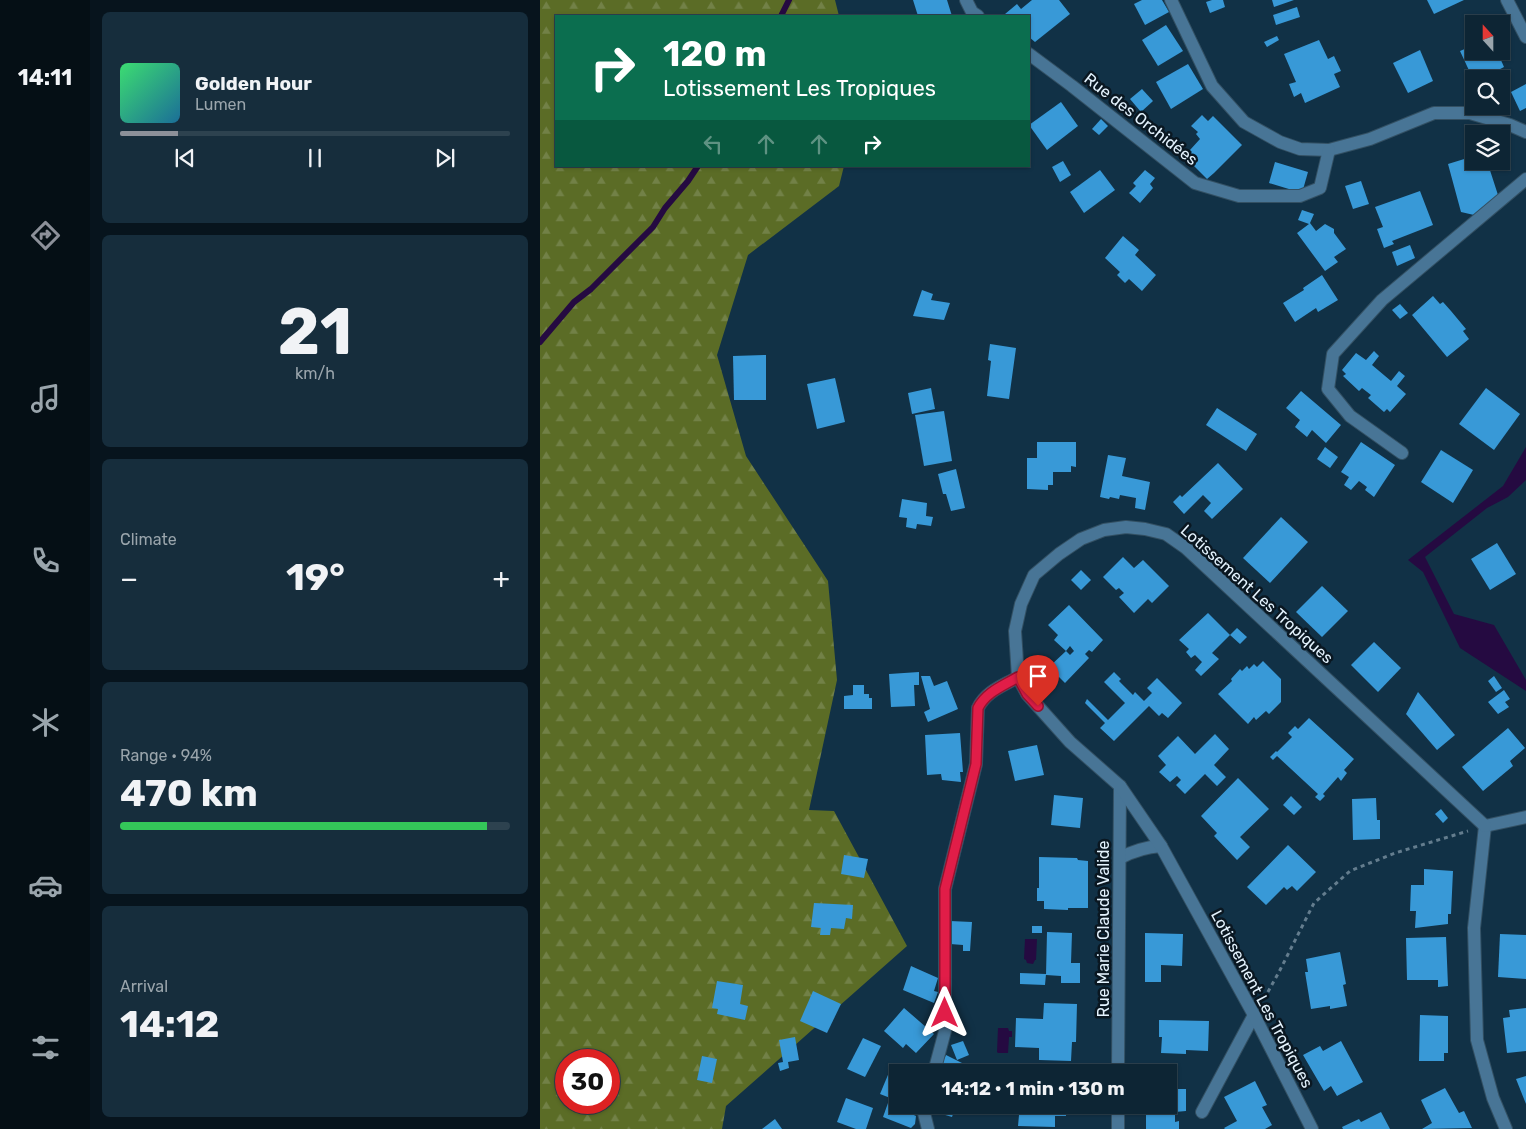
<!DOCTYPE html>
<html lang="en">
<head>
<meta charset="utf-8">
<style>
  body { margin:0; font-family:Rubik,sans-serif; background:#162d3c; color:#f1f3f6; height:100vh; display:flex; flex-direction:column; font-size:19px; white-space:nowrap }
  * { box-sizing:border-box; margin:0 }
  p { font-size:16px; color:#9aa5ac }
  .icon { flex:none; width:28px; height:28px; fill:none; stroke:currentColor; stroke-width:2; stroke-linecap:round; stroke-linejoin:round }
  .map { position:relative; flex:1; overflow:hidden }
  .side { display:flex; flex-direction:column; gap:12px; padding:12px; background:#07141d; width:450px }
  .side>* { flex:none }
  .hud { position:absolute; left:15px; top:15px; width:475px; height:152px; border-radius:0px; box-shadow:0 1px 4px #0004,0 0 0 1px #2d424f; background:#0b6e4f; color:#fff; overflow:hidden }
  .needle { width:32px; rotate:339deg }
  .buttons { position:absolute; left:925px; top:15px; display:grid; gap:10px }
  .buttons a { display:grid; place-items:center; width:45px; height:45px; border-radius:0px; background:#0d2534; box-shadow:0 1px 4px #0004,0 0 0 1px #2d424f; font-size:25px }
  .speed { position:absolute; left:15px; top:1049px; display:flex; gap:10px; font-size:25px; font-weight:700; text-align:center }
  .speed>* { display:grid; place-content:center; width:65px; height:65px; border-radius:50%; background:#0d2534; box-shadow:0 1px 4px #0004,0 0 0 1px #2d424f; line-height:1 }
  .speed .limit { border:8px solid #d22; background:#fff; color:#111 }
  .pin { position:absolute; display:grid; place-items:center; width:42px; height:42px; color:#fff; margin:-51px -21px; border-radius:50% 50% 50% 0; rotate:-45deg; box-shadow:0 0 5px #0007 }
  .pin .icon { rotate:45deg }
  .me { position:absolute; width:55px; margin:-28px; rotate:0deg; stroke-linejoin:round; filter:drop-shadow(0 0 4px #0008) }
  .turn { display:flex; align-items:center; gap:18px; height:105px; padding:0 25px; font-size:22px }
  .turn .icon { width:65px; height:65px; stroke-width:2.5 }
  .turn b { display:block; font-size:35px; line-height:42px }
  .lanes { display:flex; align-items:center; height:48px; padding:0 25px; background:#0003; justify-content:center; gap:25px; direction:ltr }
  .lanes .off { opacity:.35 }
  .big { font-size:38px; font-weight:700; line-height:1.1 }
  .side .tile { flex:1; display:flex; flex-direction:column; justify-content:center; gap:8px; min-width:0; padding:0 18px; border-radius:8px; background:#162d3c }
  .side .dial { align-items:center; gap:0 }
  .dial b { font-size:65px; line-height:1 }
  .song { display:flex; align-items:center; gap:15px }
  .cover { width:60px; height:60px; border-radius:8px; background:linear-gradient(135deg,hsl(140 70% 55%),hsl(200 70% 35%)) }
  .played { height:5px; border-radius:2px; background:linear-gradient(90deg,#8c9099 15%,#2d424f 15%) }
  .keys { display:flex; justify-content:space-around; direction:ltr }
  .heat { display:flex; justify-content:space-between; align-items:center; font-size:28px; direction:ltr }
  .charge { height:8px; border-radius:4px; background:linear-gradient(90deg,#34c759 94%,#2d424f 0) }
  .trip { position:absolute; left:349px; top:1064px; width:288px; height:50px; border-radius:0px; background:#0d2534; box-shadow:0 1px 4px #0004,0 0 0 1px #2d424f; font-weight:700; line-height:50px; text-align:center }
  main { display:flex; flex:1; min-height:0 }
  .menu { display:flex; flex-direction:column; width:90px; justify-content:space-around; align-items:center; background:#050f15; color:#9aa5ac }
  .menu .icon { width:35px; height:35px }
  .menu .on { color:#8c9099 }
  .menu b { font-size:22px; color:#f1f3f6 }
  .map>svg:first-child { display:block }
  .forest { fill:url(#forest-firs); fill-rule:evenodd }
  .water { fill:#250a41 }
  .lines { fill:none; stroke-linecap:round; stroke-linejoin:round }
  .stream { stroke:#250a41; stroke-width:6 }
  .building { fill:#3899d7 }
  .minor-casing { stroke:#335063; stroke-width:14 }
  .path { stroke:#647d8e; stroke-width:3; stroke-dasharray:4 4; stroke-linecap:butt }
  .minor { stroke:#487596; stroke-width:12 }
  .route-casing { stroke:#92132f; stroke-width:12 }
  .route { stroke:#e11d48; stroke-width:9 }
  .labels { text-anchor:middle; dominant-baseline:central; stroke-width:5; stroke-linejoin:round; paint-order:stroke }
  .street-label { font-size:16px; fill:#e4f3fe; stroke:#0a1721 }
</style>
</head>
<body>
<main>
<nav class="menu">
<b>14:11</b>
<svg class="icon on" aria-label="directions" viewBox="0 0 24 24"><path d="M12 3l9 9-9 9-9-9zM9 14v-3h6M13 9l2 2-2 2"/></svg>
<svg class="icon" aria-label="music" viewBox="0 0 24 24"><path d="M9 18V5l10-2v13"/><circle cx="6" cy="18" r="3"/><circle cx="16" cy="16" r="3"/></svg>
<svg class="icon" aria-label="phone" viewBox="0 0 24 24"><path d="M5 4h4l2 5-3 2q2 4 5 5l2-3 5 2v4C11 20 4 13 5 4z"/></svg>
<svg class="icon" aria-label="climate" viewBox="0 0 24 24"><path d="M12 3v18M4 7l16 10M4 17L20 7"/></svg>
<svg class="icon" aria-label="car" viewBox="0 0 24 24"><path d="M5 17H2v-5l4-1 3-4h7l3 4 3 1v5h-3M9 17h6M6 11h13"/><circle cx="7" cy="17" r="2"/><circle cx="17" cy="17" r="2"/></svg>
<svg class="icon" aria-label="filters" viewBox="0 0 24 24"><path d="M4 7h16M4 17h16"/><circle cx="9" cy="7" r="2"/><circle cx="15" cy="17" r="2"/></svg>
</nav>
<section class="side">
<div class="tile">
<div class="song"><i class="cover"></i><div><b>Golden Hour</b><p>Lumen</p></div></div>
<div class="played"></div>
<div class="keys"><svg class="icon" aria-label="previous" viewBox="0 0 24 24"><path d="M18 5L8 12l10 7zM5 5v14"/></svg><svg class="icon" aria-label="pause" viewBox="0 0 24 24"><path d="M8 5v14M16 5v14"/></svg><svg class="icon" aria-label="next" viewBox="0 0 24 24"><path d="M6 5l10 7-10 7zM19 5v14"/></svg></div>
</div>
<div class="tile dial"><b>21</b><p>km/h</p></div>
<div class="tile"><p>Climate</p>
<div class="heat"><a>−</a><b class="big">19°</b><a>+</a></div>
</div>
<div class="tile"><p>Range · 94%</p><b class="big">470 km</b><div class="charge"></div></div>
<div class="tile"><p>Arrival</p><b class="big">14:12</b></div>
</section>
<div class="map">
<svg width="986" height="1129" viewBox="0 0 986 1129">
  <defs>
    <pattern id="forest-firs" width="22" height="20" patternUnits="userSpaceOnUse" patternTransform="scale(1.25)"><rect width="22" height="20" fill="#5b6c26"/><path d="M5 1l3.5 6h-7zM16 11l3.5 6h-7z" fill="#728147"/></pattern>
  </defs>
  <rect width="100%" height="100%" fill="#113146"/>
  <path class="forest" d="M0,0h295l4,16h-283v150h288l-5,20 -91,69 -31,100 29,101 82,125 9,99 -28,130 25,1 73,135 -181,160 -4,23h-182zM26,1060h43v42h-43z"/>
  <g class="water">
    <path d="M986,447v33l-18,17 -21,11 -62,49 29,57 40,11 32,55v11l-66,-43 -37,-76 -15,-12 95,-74z"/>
    <path d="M485,939h12l-1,21h-1l-2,4 -6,-1 -1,-3 -2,-1z"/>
    <path d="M458,1028h10l1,3h3v6h-3l-1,16h-10l-1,-1z"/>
  </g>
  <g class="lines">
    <g class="stream">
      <path d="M241,16l8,-16"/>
      <path d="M0,342l34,-40 17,-13 62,-62 12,-19 23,-27 10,-15"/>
    </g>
  </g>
  <g class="building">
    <path d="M373,0h34l5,16h-34z"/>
    <path d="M492,0h27l11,14 -35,28 -6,-5v-21h-22l-2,-2 12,-10 4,5z"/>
    <path d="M602,0h20l7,12 -24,13 -11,-21z"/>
    <path d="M672,0h11l2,7 -15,6 -4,-11z"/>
    <path d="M732,0h22l-20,7z"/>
    <path d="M887,0h37l-30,14z"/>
    <path d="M757,7l3,10 -24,8 -3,-10z"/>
    <path d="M626,25l17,26 -25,15 -16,-26z"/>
    <path d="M737,36l2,4 -12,7 -3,-5z"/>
    <path d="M779,40l9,19 6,-3 7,15 -7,3 6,13 -35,16 -4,-10 -7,4 -5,-13 7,-2 -12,-28z"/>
    <path d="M934,45v6h23l7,16 -23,12h-8l-13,-28z"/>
    <path d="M880,50l13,31 -25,12 -15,-30z"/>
    <path d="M648,64l15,25 -32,20 -15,-27z"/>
    <path d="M986,84v24l-6,3 -9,-19z"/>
    <path d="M602,89l11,12 -12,11 -11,-13z"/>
    <path d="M521,102l17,24 -31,24 -18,-25z"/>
    <path d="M662,115l6,6 5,-5 29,29 -28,28 -7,6 -21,-21 6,-6 -2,-2 10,-11 -4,-5 2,-2 -7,-6z"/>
    <path d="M561,119l7,7 -9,9 -7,-6z"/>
    <path d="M934,156v5h13l11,34 -24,20 -13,-3 -13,-48z"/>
    <path d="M523,161l8,14 -11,7 -8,-15z"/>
    <path d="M735,162l33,10 -6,21 -33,-10z"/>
    <path d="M560,170l15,20 -31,23 -14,-21z"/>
    <path d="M605,170l10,8 -5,6 3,4 -13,15 -11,-10 7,-7 -3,-3z"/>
    <path d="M821,181l8,23 -16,5 -8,-23z"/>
    <path d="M880,191l13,34 -41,16 2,3 -10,4 -7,-19 6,-2 -8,-20z"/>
    <path d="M762,210l12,4 -4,9 6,8 9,-7 9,5v4l12,16 -12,8 4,5 -13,9 -28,-38 12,-9 -11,-4z"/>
    <path d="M583,236l16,14 -4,5 21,20 -14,16 -13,-12 -4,4 -8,-8 3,-3 -15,-14z"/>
    <path d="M870,245l5,13 -18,8 -5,-14z"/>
    <path d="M782,275l16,25 -20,12 -2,-4 -21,14 -12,-19 21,-13 -1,-2z"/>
    <path d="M382,290l11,4 -2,6 19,3 -6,17 -31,-4z"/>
    <path d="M893,296l7,8 3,-2 8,9 15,18 -3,2 6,8 -22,18 -35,-42z"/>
    <path d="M860,304l8,9 -8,6 -8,-9z"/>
    <path d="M450,344l26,4 -7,51 -22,-3 4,-35 -3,-1z"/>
    <path d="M834,351l5,5 -7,9 19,16 8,-10 6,5 -8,10 9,8 -16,18 -3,-3 -3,3 -16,-14 3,-3 -9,-7 -3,3 -16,-15 3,-2 -4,-4 14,-17 10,7z"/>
    <path d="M226,355v45h-32l-1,-44z"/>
    <path d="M295,378l10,44 -28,7 -10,-45z"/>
    <path d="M391,388l4,21 -23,5 -4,-21z"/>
    <path d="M946,388l34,26 -26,36 -35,-26z"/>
    <path d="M761,391l40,34 -15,18 -14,-13 -5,7 -12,-10 5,-7 -14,-12z"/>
    <path d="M677,408l40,26 -11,17 -40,-26z"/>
    <path d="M404,411l8,50 -28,5 -9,-51z"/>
    <path d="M497,442h39v25l-5,-1v6h-18v13h-5v5l-21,-1v-31h10z"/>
    <path d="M821,442l34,23 -21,32 -9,-7 2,-3 -8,-6 -8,9 -7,-5 5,-8 -8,-5z"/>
    <path d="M785,447l13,10 -8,11 -13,-9z"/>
    <path d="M901,450l32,20 -20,33 -32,-21z"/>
    <path d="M568,455l18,3 -4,18 28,6 -5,28 -10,-2 1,-10 -16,-3 -1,4 -9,-2 -1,2 -9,-2z"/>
    <path d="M678,463l25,26 -31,30 -8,-8 7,-8 -8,-8 -19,19 -11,-12 7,-7 2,2z"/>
    <path d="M416,469l9,39 -14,3 -5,-17h-3l-5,-20z"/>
    <path d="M362,499l25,4 -1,13 7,1 -2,9 -14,-2 -1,5 -10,-2 1,-9 -8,-1z"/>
    <path d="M741,517l27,25 -38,41 -27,-25z"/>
    <path d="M957,543l19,31 -26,16 -19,-31z"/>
    <path d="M583,557l11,11 9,-8 26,26 -17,17 -4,-4 -14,14 -15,-16 5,-4 -5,-5 -3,2 -13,-13z"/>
    <path d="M541,570l10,10 -10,10 -10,-10z"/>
    <path d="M782,586l26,25 -26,26 -26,-25z"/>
    <path d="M529,605l34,35 -11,12 -3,-2 -4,4 4,4 -24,25 -16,-16 17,-16 4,4 4,-4 -4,-5 -4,5 -12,-11 4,-5 -10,-10z"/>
    <path d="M668,613l22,22 -18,18 7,6 -18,17 -6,-6 7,-8 -7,-7 -4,3 -5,-6 3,-3 -10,-9z"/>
    <path d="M697,628l10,9 -7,7 -10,-9z"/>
    <path d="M834,642l27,26 -23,24 -27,-27z"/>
    <path d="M723,661l18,18v23l-12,12 -3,-3 -10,9 -2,-3 -6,7 -30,-30 14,-13 -1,-2 9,-10 2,2 5,-5 2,3 5,-5 3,3z"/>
    <path d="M379,672v13h-5l1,21 -24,1 -2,-33z"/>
    <path d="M574,672l7,7 -2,2 14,14 2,-3 9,9 8,-8 -5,-5 10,-10 25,25 -14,15 -6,-5 -3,3 -10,-10 -35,35 -14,-13 5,-5 -20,-20 2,-4 21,21 17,-17 -21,-21z"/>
    <path d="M381,676h9l4,10 13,-5 11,28 -30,13 -4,-10 6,-3z"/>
    <path d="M954,676l8,12 -6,4 -8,-11z"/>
    <path d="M313,685h11v9h5v4h3v11h-28v-13l9,-1z"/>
    <path d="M964,690l6,9 -5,3 4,5 -11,7 -10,-12z"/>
    <path d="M878,692l37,43 -18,15 -31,-36z"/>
    <path d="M769,718l45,41 -10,11 3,3 -6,8 -3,-4 -15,17 2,2 -5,5 -5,-4 3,-3 -41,-38 -4,4 -3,-3 6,-6 1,1 15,-15 -4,-4 7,-7 3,3z"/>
    <path d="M968,728l17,20 -15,13 3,5 -30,25 -21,-24z"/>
    <path d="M420,733l3,39h-3l1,10 -19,-2 -1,-6 -14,1 -2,-40z"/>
    <path d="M675,734l14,15 -15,16 12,12 -9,9 -12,-12 -20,20 -9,-9 5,-5 -4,-4 -7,6 -11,-10 7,-7 -8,-9 20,-20 17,18z"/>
    <path d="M497,745l7,30 -29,6 -7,-30z"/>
    <path d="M698,778l31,31 -29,28 10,10 -13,13 -23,-24 3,-3 -16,-17z"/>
    <path d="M514,795l29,3 -3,30 -29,-3z"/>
    <path d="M751,796l11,11 -8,8 -11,-10z"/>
    <path d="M836,798l1,22h3v19l-27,1 -1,-41z"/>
    <path d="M901,809l7,9 -5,5 -8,-9z"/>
    <path d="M748,845l28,27 -19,19 -5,-5 -5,4 -3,-3 -18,18 -19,-18z"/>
    <path d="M304,855l24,4 -4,19 -23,-4z"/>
    <path d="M499,857l38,1 1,2 10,1v47h-20v2l-24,-1v-8h-7v-13h2z"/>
    <path d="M884,869l29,2 -2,43h-3v10l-33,4 1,-17h-6l1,-26h13z"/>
    <path d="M274,903l39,2 -1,14 -6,-1 -2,11 -13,-1 -1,7h-10l1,-7 -10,-1z"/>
    <path d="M410,921l22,1 -2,29h-7v-6l-13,-1z"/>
    <rect x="492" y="926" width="10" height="7"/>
    <path d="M507,932l25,1 -1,30h9v20h-19v-7l-15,-1z"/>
    <path d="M605,933l38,1 -1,32 -21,-1v17h-16z"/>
    <path d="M960,934l26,1v44l-28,-2z"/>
    <path d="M906,937l2,49 -10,1v-7h-31l-1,-42z"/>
    <path d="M800,952l6,32 -3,1 4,21 -17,3v-3l-19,3 -6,-37h3l-2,-13z"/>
    <path d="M371,966l27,12 -4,13 4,1 -4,11 -31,-13z"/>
    <path d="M480,973l26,1 -1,11 -25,-1z"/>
    <path d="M177,981l26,4 -3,19 8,2 -3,14 -28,-6 1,-5 -6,-1z"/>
    <path d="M273,991l28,13 -14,29 -27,-12z"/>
    <path d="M504,1003l33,1 -1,38h-4l-1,19 -32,-1v-12l-24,-1 1,-29 27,1z"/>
    <path d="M364,1008l30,26 -18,19 -10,-9 -3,4 -19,-17z"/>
    <path d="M986,1008v43l-19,2 -4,-35 7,-1 -1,-7z"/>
    <path d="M880,1015l28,1v37h-4v8h-25z"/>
    <path d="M619,1020l50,1 -1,30 -22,-1v4l-25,-1 1,-16h-3z"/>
    <path d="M255,1037l4,23 -11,2 1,6 -9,3 -2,-8 5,-1 -4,-22z"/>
    <path d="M323,1038l18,8 -16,31 -18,-8z"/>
    <path d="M423,1041l6,14 -12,5 -6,-15z"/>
    <path d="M801,1041l22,41 -26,14 -6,-10 -7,5 -21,-36 17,-9 3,5z"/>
    <path d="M406,1055l16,8 -4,9h-21z"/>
    <path d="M162,1056l15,3 -5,24 -15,-3z"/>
    <path d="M350,1070l8,3v28l-18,-7z"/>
    <path d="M986,1076v28l-10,-25z"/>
    <path d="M715,1081l12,24 -5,2 10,18 -7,4h-40l-1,-1 13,-7 -13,-24z"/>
    <path d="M905,1088l14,25 5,-2 8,17 -50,1 10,-6 -11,-23z"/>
    <path d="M628,1089h18v22l-11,1v10l4,-1v8h-33v-24h22z"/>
    <path d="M306,1098l27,10 -7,21h-10l-19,-7z"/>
    <path d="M348,1103l28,13 -1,8 -4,4 -28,-11z"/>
    <path d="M394,1105h22l-4,12 -20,-6z"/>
    <path d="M471,1105h55v11h-11v11l-37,-1 1,-11h-8z"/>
    <path d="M841,1112l9,17h-47l-1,-2 17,-8 2,3z"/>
    <path d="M235,1119l7,10h-20z"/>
  </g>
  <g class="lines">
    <defs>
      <g id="minor">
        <path d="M426,0l6,12 6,4"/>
        <path d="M631,0l41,86 32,36 36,20 20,7 29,1 41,-11 64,-26h36l40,12 16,7"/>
        <path d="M967,0l19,37"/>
        <path d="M489,54l43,32 123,97 44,13h61l20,-8 9,-38"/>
        <path d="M862,453l-52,-37 -22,-27 5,-35 49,-54 144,-121"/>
        <path d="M945,826l-11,102 3,112 16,58 13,31"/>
        <path d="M945,826l41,-9"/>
        <path d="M580,858c13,-7 26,-11 41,-12"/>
        <path d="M394,1072l11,-41v-142l31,-125 2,-56c8,-17 25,-22 40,-31"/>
        <path d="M578,1072l2,-286"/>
        <path d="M385,1105l-1,8 4,16"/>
        <path d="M662,1112l52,-97"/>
        <path d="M578,1129v-24"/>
        <path d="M772,1129l-58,-114 -93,-169 -41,-60 -50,-44 -43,-48 -9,-17 -3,-46 6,-27 13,-29 25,-21 22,-15 23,-9 22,-3 19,2 21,5 20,14 299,278"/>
      </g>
    </defs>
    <use href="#minor" class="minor-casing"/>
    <path class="path" d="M724,999l15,-27 35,-69 36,-32 45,-18 73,-22"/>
    <use href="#minor" class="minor"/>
  </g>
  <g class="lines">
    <defs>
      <path id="route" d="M405,1013v-124l31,-125 2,-56c8,-16 25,-22 40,-31l9,17 11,12"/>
    </defs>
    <use href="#route" class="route-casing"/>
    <use href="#route" class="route"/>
  </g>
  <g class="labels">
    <g class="street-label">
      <text transform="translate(601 119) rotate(38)">Rue des Orchidées</text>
      <text transform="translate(717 594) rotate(42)">Lotissement Les Tropiques</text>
      <text transform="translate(563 929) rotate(-90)">Rue Marie Claude Valide</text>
      <text transform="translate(722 999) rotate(62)">Lotissement Les Tropiques</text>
    </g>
  </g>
</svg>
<div class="buttons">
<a><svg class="needle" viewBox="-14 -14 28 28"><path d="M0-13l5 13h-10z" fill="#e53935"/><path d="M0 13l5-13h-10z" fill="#9aa5ac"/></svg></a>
<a><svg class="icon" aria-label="search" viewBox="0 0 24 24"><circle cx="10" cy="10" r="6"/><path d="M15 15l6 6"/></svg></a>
<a><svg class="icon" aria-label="layers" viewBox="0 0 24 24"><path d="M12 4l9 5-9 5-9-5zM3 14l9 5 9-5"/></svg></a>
</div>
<div class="speed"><div class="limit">30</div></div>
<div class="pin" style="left:498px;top:706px;background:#d93025"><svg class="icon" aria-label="arrive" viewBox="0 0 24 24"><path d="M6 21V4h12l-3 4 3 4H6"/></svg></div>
<svg class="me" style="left:405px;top:1013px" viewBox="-20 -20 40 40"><path d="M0-17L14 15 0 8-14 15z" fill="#e11d48" stroke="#fff" stroke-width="4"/></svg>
<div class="trip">14:12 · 1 min · 130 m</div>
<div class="hud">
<div class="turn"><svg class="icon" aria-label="right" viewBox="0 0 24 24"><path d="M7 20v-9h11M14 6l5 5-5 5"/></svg><div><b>120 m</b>Lotissement Les Tropiques</div></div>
<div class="lanes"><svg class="icon off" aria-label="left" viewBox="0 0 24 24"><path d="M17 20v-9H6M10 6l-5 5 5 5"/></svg><svg class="icon off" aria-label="ahead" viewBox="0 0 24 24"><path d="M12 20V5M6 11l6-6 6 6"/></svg><svg class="icon off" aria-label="ahead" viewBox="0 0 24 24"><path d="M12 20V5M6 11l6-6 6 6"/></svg><svg class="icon" aria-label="right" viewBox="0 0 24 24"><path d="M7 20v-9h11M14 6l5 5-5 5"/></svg></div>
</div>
</div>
</main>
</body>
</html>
